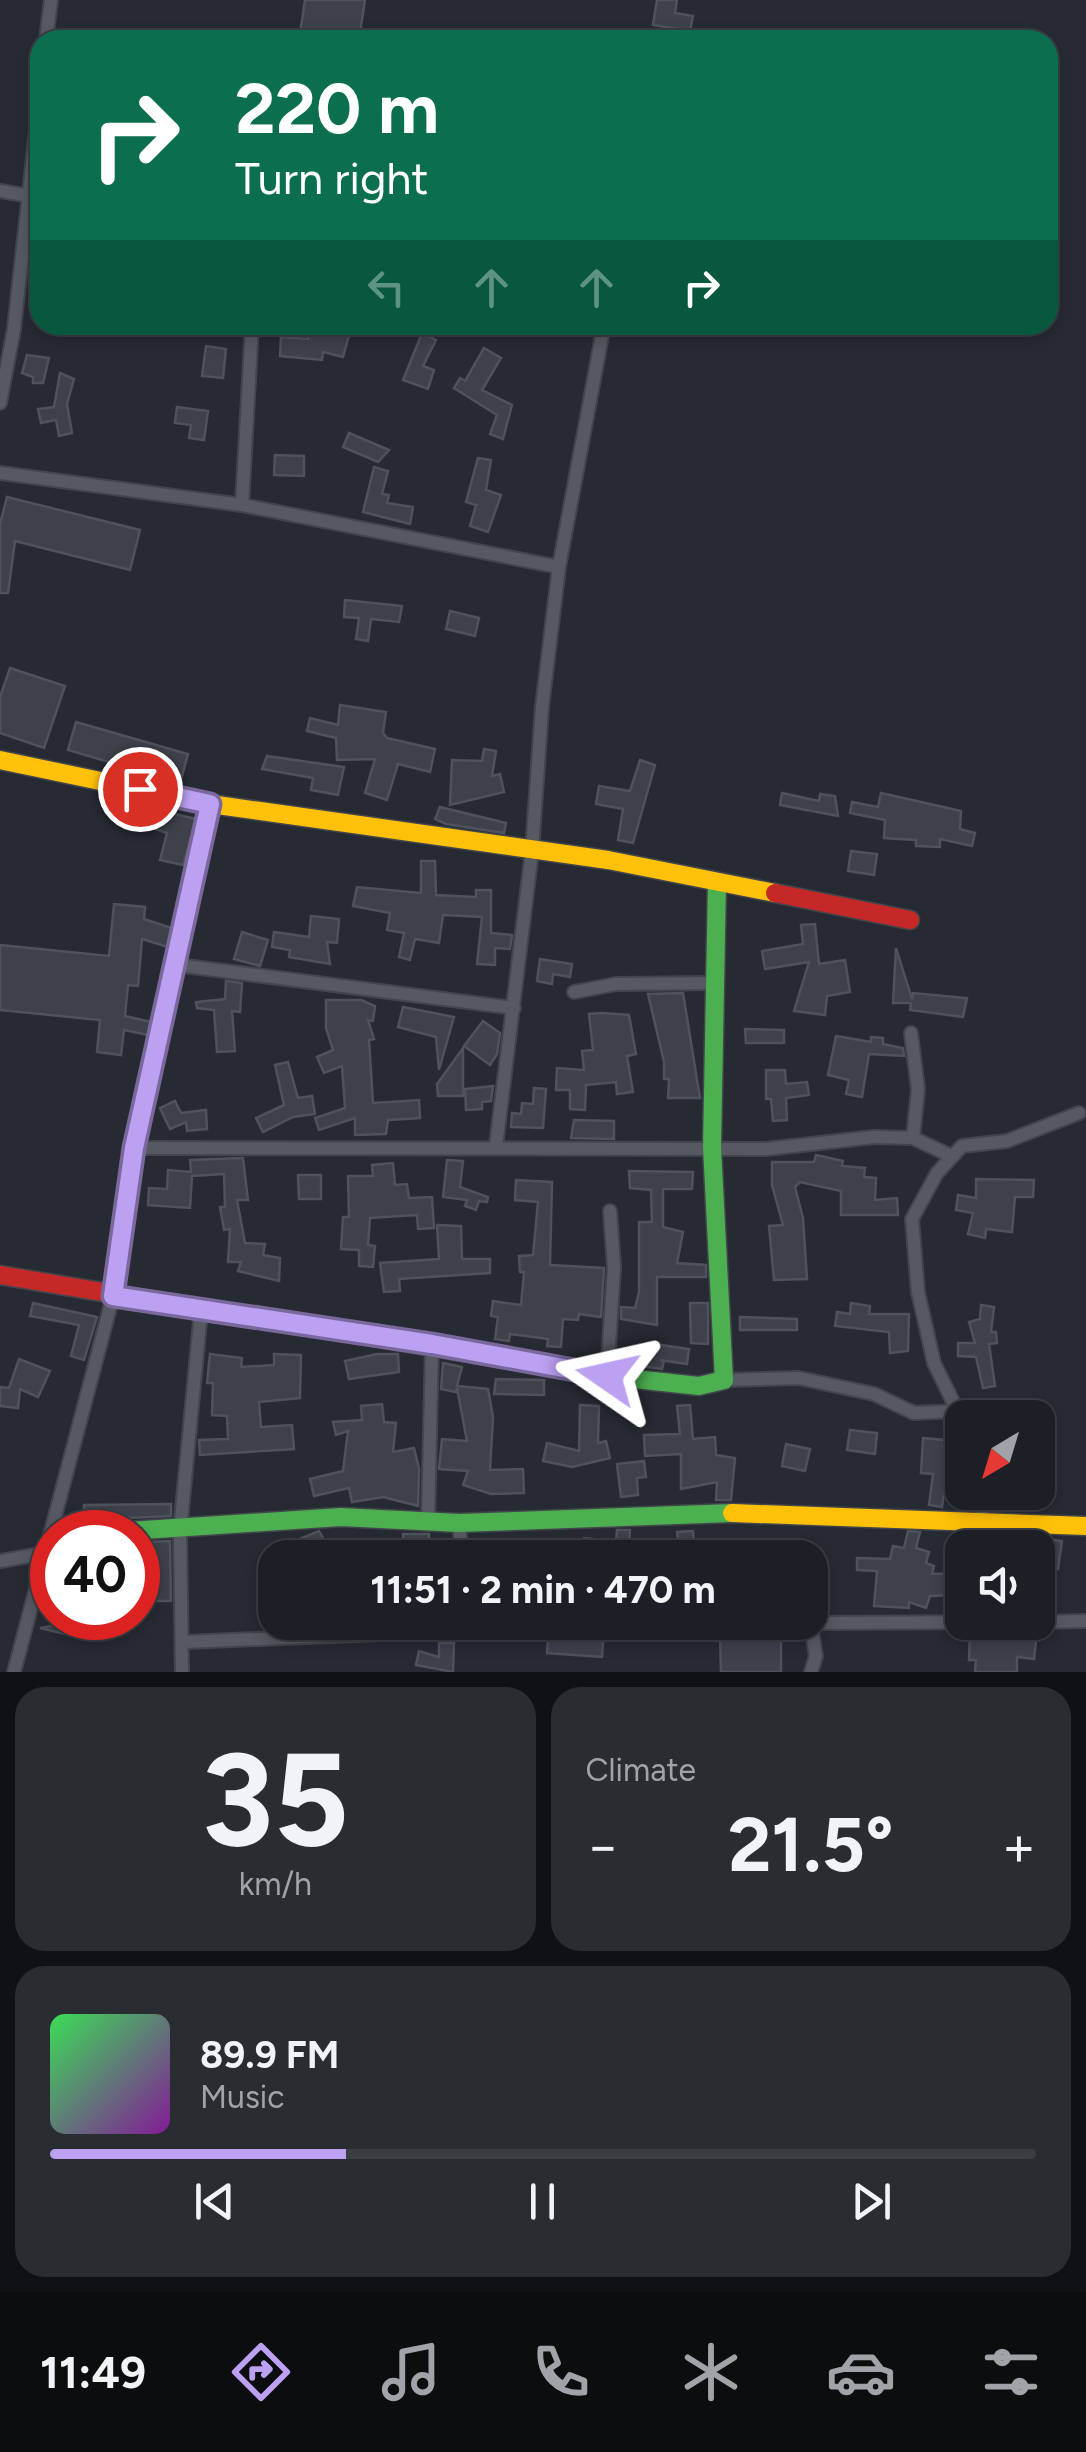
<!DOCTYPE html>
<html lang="en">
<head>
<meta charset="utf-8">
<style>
  body { margin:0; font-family:Figtree,sans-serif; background:#292d32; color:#f1f3f6; height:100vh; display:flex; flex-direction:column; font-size:38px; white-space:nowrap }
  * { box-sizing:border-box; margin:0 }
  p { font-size:32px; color:#a0a3a7 }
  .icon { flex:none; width:55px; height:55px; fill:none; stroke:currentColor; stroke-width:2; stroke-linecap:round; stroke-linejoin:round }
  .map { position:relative; height:1672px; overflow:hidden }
  .side { display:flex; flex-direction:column; gap:15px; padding:15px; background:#0f1215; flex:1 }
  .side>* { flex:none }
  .banner { position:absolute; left:30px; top:30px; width:1028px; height:305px; border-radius:30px; box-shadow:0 5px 15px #0003,0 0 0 2px #3a3e43; background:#0b6e4f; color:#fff; overflow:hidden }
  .needle { width:65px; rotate:218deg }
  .buttons { position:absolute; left:945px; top:1400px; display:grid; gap:20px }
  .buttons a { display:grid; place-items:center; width:110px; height:110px; border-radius:20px; background:#1c2026; box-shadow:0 5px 15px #0003,0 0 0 2px #3a3e43; font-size:50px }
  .speed { position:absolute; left:30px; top:1510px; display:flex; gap:20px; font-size:50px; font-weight:700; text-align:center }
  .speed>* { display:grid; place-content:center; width:130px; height:130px; border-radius:50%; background:#1c2026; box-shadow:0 5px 15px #0003,0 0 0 2px #3a3e43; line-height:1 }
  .speed .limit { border:15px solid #d22; background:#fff; color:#111 }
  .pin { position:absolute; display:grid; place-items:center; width:85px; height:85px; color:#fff; margin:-42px; border:5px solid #fff; border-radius:50%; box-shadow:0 2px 10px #0007 }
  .me { position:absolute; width:110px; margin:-55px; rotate:281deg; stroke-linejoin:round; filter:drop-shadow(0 0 8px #0008) }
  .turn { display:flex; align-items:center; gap:35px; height:210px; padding:0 40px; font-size:45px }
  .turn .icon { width:130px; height:130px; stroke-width:2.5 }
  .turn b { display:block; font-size:70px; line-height:85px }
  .lanes { display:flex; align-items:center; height:95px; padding:0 40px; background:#0003; justify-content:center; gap:50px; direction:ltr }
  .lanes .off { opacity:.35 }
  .big { font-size:75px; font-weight:700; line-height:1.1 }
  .side .card { flex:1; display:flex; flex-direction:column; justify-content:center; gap:15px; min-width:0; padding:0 35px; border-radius:30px; background:#292d32 }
  .side .dial { align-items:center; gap:0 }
  .dial b { font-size:130px; line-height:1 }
  .song { display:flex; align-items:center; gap:30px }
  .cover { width:120px; height:120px; border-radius:15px; background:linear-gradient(135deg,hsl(130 70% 55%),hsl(290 70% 35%)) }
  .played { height:10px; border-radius:5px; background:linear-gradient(90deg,#bca0f2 30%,#3a3e43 30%) }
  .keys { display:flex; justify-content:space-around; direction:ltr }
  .heat { display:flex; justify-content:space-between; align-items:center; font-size:55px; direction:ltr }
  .side .tiles { flex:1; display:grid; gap:15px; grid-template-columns:1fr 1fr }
  .card:last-child { grid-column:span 2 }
  .trip { position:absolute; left:258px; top:1540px; width:570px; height:100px; border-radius:30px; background:#1c2026; box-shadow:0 5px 15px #0003,0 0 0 2px #3a3e43; font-weight:700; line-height:100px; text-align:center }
  .tab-bar { display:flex; height:160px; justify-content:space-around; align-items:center; background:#0b0d0f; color:#a0a3a7 }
  .tab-bar .icon { width:70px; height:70px }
  .tab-bar .current { color:#bca0f2 }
  .tab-bar b { font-size:45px; color:#f1f3f6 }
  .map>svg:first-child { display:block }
  .building { fill:#3d414a; stroke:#4d525c; stroke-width:2.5 }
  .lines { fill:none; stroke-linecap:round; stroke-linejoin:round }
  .street-casing { stroke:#42454c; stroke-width:16 }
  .fast-casing { stroke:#42454c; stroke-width:21 }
  .slow-casing { stroke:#42454c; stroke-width:21 }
  .jam-casing { stroke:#42454c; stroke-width:21 }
  .street { stroke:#565962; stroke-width:12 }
  .fast { stroke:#4caf50; stroke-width:18 }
  .slow { stroke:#ffc107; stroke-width:18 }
  .jam { stroke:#c62828; stroke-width:18 }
  .route-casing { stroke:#7a689d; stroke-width:25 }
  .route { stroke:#bca0f2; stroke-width:18 }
</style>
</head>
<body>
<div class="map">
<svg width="1086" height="1672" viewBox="0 0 1086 1672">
  <rect width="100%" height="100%" fill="#262a33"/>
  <g class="building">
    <path d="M305,0h60l-6,40h-60z"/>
    <path d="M657,0h20l-2,13 18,3 -3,15 -37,-6z"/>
    <path d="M308,325h44l-9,32 -20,-5 -1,8 -42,-4 1,-19 27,2z"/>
    <path d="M422,333l14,7 -13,26 11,4 -6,19 -25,-9z"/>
    <path d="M206,346l20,3 -3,29 -21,-2z"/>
    <path d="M484,348l17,10 -19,32 30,15 -9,34 -13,-5 7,-19 -43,-27 6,-10 5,3z"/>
    <path d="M27,355l22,3 -6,25h-10v-6l-11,-4z"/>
    <path d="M60,373l14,6 -7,25 5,29 -13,3 -3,-16 -15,3 -3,-14 16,-2z"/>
    <path d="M177,407l31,4 -4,29 -15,-2 2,-13 -16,-2z"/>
    <path d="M349,433l40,17 -11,12 -35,-15z"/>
    <path d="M275,455l29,1v20l-30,-1z"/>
    <path d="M478,458l13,2 -5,30 15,5 -13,37 -18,-6 6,-21 -10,-3z"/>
    <path d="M374,467l14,4 -6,23 7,1 -2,8 26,4 -3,17 -47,-12z"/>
    <path d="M7,497l133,33 -10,40 -115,-29 -7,52h-8v-69z"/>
    <path d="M345,600l57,6 -3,16 -28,-3 -3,22 -12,-2 3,-21 -15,-1z"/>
    <path d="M450,611l29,7 -4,18 -29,-7z"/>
    <path d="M10,668l55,18 -21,62 -44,-15v-36z"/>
    <path d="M340,705l46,7 -3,21 4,5 48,11 -5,23 -32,-8 -11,36 -22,-7 10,-34 -38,1 -1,-22 -29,-7 3,-13 28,7z"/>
    <path d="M76,722l112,32 -8,29 -112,-33z"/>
    <path d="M484,749l12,2 -4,25 8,-2 4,18 -54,13 2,-45 30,1z"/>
    <path d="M267,756l77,11 -6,28 -27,-5 2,-12 -51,-9z"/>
    <path d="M640,760l15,5 -22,78 -15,-3 5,-31 -27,-5 3,-18 31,5z"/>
    <path d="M782,793l37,8 1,-7 15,2 3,20 -58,-11z"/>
    <path d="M881,793l80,18 -1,18 15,4 -3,13 -32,-7v8l-24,-1v-6l-32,-2 1,-18 -35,-7 2,-11 26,5z"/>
    <path d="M440,807l66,16 -2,10 -58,-9 -11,-5z"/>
    <path d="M166,812l30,7 -13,46 -23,-5 7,-27 -21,-7 5,-12 14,6z"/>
    <path d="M851,851l26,3 -3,21 -26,-4z"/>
    <path d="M421,861h14l1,34 40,2v-7h15v43l21,2 -2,14 -15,-1v17l-18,-1 5,-47 -39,-2 -4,28 -24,-4 -5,21 -11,-3 5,-24 -17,-3 3,-17 -37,-7 4,-19 64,6z"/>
    <path d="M114,904l31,3 -1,12 28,9 -4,19 -26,-8 -4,47 -10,-1 -3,31 26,6 -3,13 -24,-5 -3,25 -24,-3 3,-32 -100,-10v-65l109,11z"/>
    <path d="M311,916l28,3 -2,24 -10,-1 3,22 -41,-7 1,-7 -18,-3 2,-15 35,5z"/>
    <path d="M815,924l4,40 26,-4 5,32 -23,4 -2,19 -31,-4 15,-49 -44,7 -3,-18 41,-7 -2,-19z"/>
    <path d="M242,932l26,8 -8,26 -26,-7z"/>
    <path d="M896,948l16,51 1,-6 54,5 -4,19 -53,-7 1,-7h-18z"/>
    <path d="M540,959l32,5 -2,13 -17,-3 -1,10 -15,-3z"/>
    <path d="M226,981l16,2 -2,29 -8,-1 3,40 -18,1 -3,-42 -17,-2 -1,-6 29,-3z"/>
    <path d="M683,993l17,105h-32l1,-19h-5v-17l-16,-68z"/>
    <path d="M326,1000h35l14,6 -2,15 -5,-1 6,19 -5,1 4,63 46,-3 1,18 -32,2 -2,14 -31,1v-17l-36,12 -4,-12 30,-10 -3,-42 -18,7 -7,-16 16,-7 -7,-22z"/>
    <path d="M403,1007l51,10 -15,53 -3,-33 -38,-10z"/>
    <path d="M602,1013l27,2 7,39 -9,2 6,36 -16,2 -1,-12 -30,3 -1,25 -15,-1v-19h-14l1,-22 27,2 -2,-19 11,-1 -4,-36z"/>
    <path d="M483,1021l17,12 -3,21 -7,11 -26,-19z"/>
    <path d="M745,1029l39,1v13h-38z"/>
    <path d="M836,1036l35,6v-5l12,1v6l20,4 1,8 -35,-2 -7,43 -16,-3 3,-14 -21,-5z"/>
    <path d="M463,1048v48h-25l-1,-12z"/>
    <path d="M288,1062l10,36 14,-2 3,18 -22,3 -30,15 -7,-14 28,-13 -9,-40z"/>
    <path d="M766,1070h19l1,14 21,-2 2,13 -23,3 1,22 -14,1 -2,-22h-5z"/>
    <path d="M493,1086l-2,15 -9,1v7l-16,1 -1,-21z"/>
    <path d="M534,1088l12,1 -3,39 -32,-1 1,-14 9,1 1,-11 11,1z"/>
    <path d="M175,1101l6,12 25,-3 1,19 -20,2 -1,-9 -16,7 -10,-21z"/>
    <path d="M574,1120l40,1v18l-43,-1z"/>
    <path d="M816,1155l27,6 -1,5 23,2 -1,9 12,1 -1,22 22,-2 1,17h-57v-24l-41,-9 -5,5 8,31 4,61 -33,1 -5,-54 14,-1 -11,-40v-23h42z"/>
    <path d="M243,1158l5,42h-11l8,43 20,1 -2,11 17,3 -1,23 -41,-10 3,-9h-13l2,-33 -6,1 -4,-23h5l-1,-33 -32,2 -2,32 -42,-3 1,-17 18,1 1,-19 23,2 -1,-12z"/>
    <path d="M447,1160l16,1 -3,26 28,10 -1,5 -8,-1 -3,9 -11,-4 2,-6 -24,-3z"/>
    <path d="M393,1163l2,22 12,-1 2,14 23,-1 2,31 -16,1 -1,-14 -47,3 -2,27 7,1 -2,21 -14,-1v-16l-18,-1 2,-32h6l-1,-41h25l-1,-11z"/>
    <path d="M629,1171l64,1 -1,17h-29v38l20,5 -6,31 29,2v12h-49v48l-36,-6v-12l14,1 4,-16v-70h13l-1,-32 -21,-2z"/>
    <path d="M298,1175h23v24h-22z"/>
    <path d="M976,1179l58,1 -1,17h-18l-3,35 -26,-3 -1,9 -17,-4 5,-21 -17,-3 2,-15 18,3z"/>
    <path d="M516,1180l36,2 -2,83 54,3 -3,49 -22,-3 -1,6 -15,-1 -2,28 -14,-1 1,-7 -38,-5 -1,7 -14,-2 3,-22 -7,-1 2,-15 28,4 3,-33h-4l-1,-16 14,-1 5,-53 -23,-2z"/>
    <path d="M437,1225l24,1 1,33h28v14l-91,6 1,12 -16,1 -4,-29 59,-4z"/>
    <path d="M33,1303l64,14 -13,43 -13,-4 8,-31 -49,-9z"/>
    <path d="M690,1303h18v41l-17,-1z"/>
    <path d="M851,1303l19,3 -1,8h40l-1,37 -18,2 -1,-21 -54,-6 2,-14 13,2z"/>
    <path d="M981,1305l13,2 -3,25h5l1,11 -8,1 6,42 -12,2 -7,-31 -18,-1v-13h17l-6,-21 11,-3z"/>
    <path d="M740,1317l57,2v11h-57z"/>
    <path d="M648,1343l41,6 -2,15 -27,-4 4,1 -2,8 -41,-6 4,-12 21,5z"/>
    <path d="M210,1354l32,4 -1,9 33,-2v-11l27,1 -1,43 -41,4 2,25 31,-2 2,24 -94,6 -1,-15 29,-1 -1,-23 -15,-1 1,-32h-6z"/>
    <path d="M377,1354h21l1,18 -50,7 -4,-18z"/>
    <path d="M19,1359l31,12 -12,26 -18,-8 -2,19 -18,-2v-19l9,1z"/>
    <path d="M443,1363l19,4 -5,19 31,3 5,28 -3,53 33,-1 1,24 -33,1 -28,-9 5,-14 -29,-2 3,-30 25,2 -10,-53 -1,4 -15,-3z"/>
    <path d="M496,1379l48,1v15l-50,-1z"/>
    <path d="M382,1404l2,18 12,1 -3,29 21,-4 5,21 -1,37 -35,-9 -31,5 -3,-14 -35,8 -4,-17 33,-8 5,-40 -12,4 -3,-13 29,-2 -1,-14z"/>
    <path d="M580,1405l19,1 -1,37 8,-2 4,17 -38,9 -29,-6 4,-18 32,8z"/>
    <path d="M690,1405l3,34 22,-2 1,18 19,3 -4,42h-15l1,-18 -36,7v-35l-36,2 -1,-21 36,-1 -3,-28z"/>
    <path d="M850,1430l27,3 -2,21 -28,-4z"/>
    <path d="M923,1438l21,2v24l18,1v15l-16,-1 -4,28 -13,-2 4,-31 -12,-1z"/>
    <path d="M786,1444l24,5 -5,22 -23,-5z"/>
    <path d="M644,1461l2,16 -9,1 1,17 -17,2 -4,-33z"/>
    <path d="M171,1504v12l-87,4v-15z"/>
    <path d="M617,1530h13l-1,14 23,2v12h-70l2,-20 32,3z"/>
    <path d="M319,1531l12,21 23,-9 6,15h-62l-8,-15z"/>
    <path d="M693,1531l1,12 13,-1 2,16h-29l-3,-26z"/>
    <path d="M908,1531l12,1 -4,16 13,4 -3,11 8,3 -2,8 26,-1v22l-28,1 -4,12 -17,-6v6l-35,-2 3,-35 -20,-1v-12l33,1 3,-13 11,2z"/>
    <path d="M403,1534h26v8h22l1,16h-48z"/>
    <path d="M1047,1539l15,2 -4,28 -20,-3v-16l7,1z"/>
    <path d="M170,1541l1,60h-17v-23l-16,-2v-12l14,2 -3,-24z"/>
    <path d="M96,1619l2,17 -16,2 -42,-10z"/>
    <path d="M1023,1625l14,7 -3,27 -17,-2v15h-42l1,-12h-7l1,-28 52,3z"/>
    <path d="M720,1635h61v37h-60z"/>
    <path d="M548,1638l55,3 -1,16 -55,-4z"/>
    <path d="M439,1643h15l-1,29 -37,-7 3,-14 20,6z"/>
  </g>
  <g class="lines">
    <defs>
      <g id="street">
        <path d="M46,40l5,-40"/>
        <path d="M0,191l29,5"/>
        <path d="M0,403l14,-74 26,-235"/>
        <path d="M0,473l242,32 317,62"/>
        <path d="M242,505l10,-180"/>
        <path d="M177,965l337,43"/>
        <path d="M574,992l42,-8 98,-1"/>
        <path d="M911,1033l7,56 -5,49"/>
        <path d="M496,1146l36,-295 10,-144 17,-140 45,-242"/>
        <path d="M133,1148l633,1 108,-12 39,1 36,17"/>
        <path d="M607,1376l7,-109 -4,-56"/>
        <path d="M724,1380l75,-2 75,16 40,19 44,-2"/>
        <path d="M962,1420l-28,-57 -16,-71 -6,-73 25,-46 25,-27 45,-5 72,-28"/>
        <path d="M980,1520l6,-28"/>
        <path d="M428,1521l4,-177"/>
        <path d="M459,1523l3,35"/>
        <path d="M0,1561l46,-8"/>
        <path d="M1038,1622l48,-1"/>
        <path d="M185,1642l436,-18 382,-2"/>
        <path d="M14,1672l99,-376 20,-148 77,-344"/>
        <path d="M182,1672l-2,-141 21,-220"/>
        <path d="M811,1672l5,-16 -5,-30"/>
      </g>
      <g id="fast">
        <path d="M336,1331l271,45 92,10 25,-6 -12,-233 5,-265"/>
        <path d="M113,1532l228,-15 118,6 273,-10"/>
      </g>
      <g id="slow">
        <path d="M0,760l210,44 398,56 167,33"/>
        <path d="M732,1513l354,13"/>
      </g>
      <g id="jam">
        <path d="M775,893l135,27"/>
        <path d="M0,1275l336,56"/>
      </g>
    </defs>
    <use href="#street" class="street-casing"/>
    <use href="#fast" class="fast-casing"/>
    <use href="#slow" class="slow-casing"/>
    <use href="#jam" class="jam-casing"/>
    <use href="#street" class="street"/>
    <use href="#fast" class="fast"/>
    <use href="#slow" class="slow"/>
    <use href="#jam" class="jam"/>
  </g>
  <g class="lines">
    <defs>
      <path id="route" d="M140,789l70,15 -76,344 -21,148 319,48 175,32"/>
    </defs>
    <use href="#route" class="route-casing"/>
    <use href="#route" class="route"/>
  </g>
</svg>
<div class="buttons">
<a><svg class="needle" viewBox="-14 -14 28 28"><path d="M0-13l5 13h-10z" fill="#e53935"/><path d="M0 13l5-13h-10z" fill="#a0a3a7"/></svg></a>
<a><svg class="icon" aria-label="sound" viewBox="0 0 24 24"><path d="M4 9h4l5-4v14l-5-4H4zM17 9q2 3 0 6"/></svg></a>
</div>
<div class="speed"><div class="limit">40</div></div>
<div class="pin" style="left:140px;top:789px;background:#d93025"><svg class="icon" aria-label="arrive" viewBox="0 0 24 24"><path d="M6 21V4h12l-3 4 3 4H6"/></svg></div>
<svg class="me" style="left:607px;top:1376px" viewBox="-20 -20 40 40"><path d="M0-17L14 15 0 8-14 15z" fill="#bca0f2" stroke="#fff" stroke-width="4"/></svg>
<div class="trip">11:51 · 2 min · 470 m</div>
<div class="banner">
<div class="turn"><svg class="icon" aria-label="right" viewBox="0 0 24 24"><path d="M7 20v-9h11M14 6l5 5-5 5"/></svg><div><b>220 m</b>Turn right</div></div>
<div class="lanes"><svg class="icon off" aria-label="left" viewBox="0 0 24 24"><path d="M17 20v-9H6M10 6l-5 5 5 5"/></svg><svg class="icon off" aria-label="ahead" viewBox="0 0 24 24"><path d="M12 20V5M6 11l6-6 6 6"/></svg><svg class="icon off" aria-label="ahead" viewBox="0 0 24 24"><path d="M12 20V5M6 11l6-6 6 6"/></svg><svg class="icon" aria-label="right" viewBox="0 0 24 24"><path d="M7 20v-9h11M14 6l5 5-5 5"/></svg></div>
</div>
</div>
<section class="side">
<div class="tiles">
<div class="card dial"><b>35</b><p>km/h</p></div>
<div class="card"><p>Climate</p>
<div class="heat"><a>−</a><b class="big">21.5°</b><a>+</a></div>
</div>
<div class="card">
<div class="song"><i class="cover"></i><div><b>89.9 FM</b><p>Music</p></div></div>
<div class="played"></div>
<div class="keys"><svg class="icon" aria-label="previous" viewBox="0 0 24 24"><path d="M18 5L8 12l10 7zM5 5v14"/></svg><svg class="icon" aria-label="pause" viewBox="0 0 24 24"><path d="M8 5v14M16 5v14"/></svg><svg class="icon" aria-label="next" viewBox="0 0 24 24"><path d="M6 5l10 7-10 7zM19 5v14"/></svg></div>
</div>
</div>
</section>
<nav class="tab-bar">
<b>11:49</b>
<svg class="icon current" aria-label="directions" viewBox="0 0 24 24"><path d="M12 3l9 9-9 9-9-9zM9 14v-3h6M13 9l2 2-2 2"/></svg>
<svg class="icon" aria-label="music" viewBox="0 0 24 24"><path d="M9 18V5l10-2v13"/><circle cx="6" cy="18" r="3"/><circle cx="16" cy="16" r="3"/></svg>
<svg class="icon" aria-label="phone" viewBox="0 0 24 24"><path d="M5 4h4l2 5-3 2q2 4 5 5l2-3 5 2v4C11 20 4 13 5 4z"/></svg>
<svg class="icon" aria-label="climate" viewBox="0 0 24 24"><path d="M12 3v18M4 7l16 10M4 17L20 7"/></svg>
<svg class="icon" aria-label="car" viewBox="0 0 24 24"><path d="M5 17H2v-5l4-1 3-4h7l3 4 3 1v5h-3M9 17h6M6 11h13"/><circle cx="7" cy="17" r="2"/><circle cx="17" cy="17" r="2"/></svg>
<svg class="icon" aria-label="filters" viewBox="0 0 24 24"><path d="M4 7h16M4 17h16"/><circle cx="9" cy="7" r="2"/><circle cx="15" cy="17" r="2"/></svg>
</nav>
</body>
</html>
